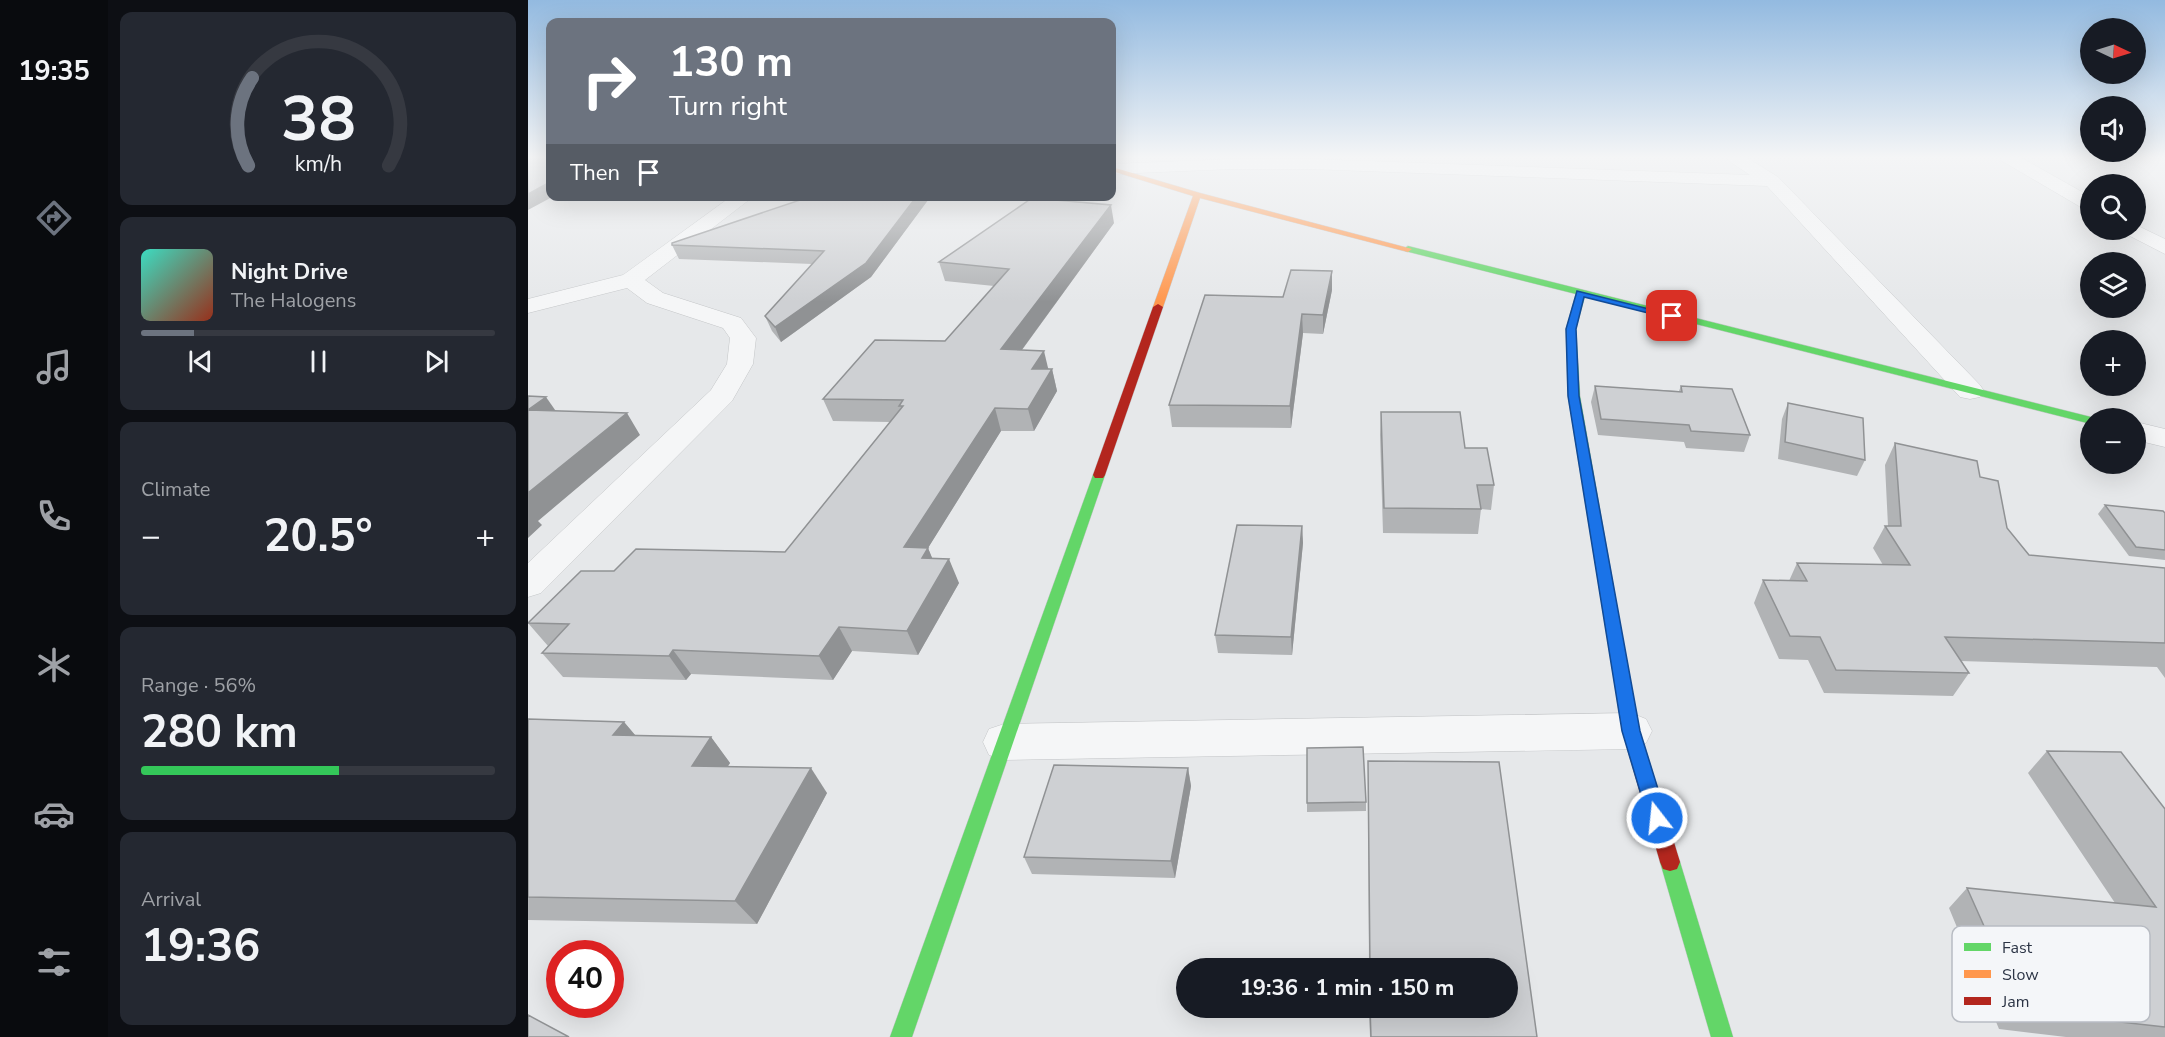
<!DOCTYPE html>
<html lang="en">
<head>
<meta charset="utf-8">
<style>
  body { margin:0; font-family:"Nunito Sans",sans-serif; background:#242831; color:#f1f3f6; height:100vh; display:flex; flex-direction:column; font-size:22px; white-space:nowrap }
  * { box-sizing:border-box; margin:0 }
  p { font-size:20px; color:#9ea1a6 }
  .icon { flex:none; width:33px; height:33px; fill:none; stroke:currentColor; stroke-width:2; stroke-linecap:round; stroke-linejoin:round }
  .map { position:relative; flex:1; overflow:hidden }
  .side { display:flex; flex-direction:column; gap:12px; padding:12px; background:#0d0f14; width:420px }
  .side>* { flex:none }
  .hud { position:absolute; left:18px; top:18px; width:570px; height:183px; border-radius:12px; box-shadow:0 6px 24px #0002; background:#6c737f; color:#fff; overflow:hidden }
  .needle { width:39px; rotate:94deg }
  .buttons { position:absolute; left:1552px; top:18px; display:grid; gap:12px }
  .buttons a { display:grid; place-items:center; width:66px; height:66px; border-radius:50%; background:#171b24; box-shadow:0 6px 24px #0002; font-size:30px }
  .speed { position:absolute; left:18px; top:940px; display:flex; gap:12px; font-size:30px; font-weight:700; text-align:center }
  .speed>* { display:grid; place-content:center; width:78px; height:78px; border-radius:50%; background:#171b24; box-shadow:0 6px 24px #0002; line-height:1 }
  .speed .limit { border:9px solid #d22; background:#fff; color:#111 }
  .pin { position:absolute; display:grid; place-items:center; width:51px; height:51px; color:#fff; margin:-26px; border-radius:12px; box-shadow:0 3px 9px #0006 }
  .me { position:absolute; width:66px; margin:-33px; rotate:344deg; stroke-linejoin:round; filter:drop-shadow(0 0 4px #0008) }
  .turn { display:flex; align-items:center; gap:21px; height:126px; padding:0 24px; font-size:27px }
  .turn .icon { width:78px; height:78px; stroke-width:2.5 }
  .turn b { display:block; font-size:42px; line-height:51px }
  .then { display:flex; align-items:center; height:57px; padding:0 24px; background:#0003; gap:12px; font-size:22px }
  .big { font-size:45px; font-weight:700; line-height:1.1 }
  .side .widget { flex:1; display:flex; flex-direction:column; justify-content:center; gap:9px; min-width:0; padding:0 21px; border-radius:12px; background:#242831 }
  .side .dial { align-items:center; gap:0 }
  .dial svg { height:156px; overflow:visible; fill:none; stroke:#363941; stroke-width:7; stroke-linecap:round; text-anchor:middle }
  .dial text { fill:#f1f3f6; stroke:none }
  .song { display:flex; align-items:center; gap:18px }
  .cover { width:72px; height:72px; border-radius:9px; background:linear-gradient(135deg,hsl(170 70% 55%),hsl(10 70% 35%)) }
  .played { height:6px; border-radius:3px; background:linear-gradient(90deg,#6c737f 15%,#363941 15%) }
  .keys { display:flex; justify-content:space-around; direction:ltr }
  .heat { display:flex; justify-content:space-between; align-items:center; font-size:33px; direction:ltr }
  .charge { height:9px; border-radius:4px; background:linear-gradient(90deg,#34c759 56%,#363941 0) }
  .trip { position:absolute; left:648px; top:958px; width:342px; height:60px; border-radius:30px; background:#171b24; box-shadow:0 6px 24px #0002; font-weight:700; line-height:60px; text-align:center }
  main { display:flex; flex:1; min-height:0 }
  .dock { display:flex; flex-direction:column; width:108px; justify-content:space-around; align-items:center; background:#090b0e; color:#9ea1a6 }
  .dock .icon { width:42px; height:42px }
  .dock .on { color:#6c737f }
  .dock b { font-size:27px; color:#f1f3f6 }
  .map>svg:first-child { display:block }
  .lines { fill:none; stroke-linecap:round; stroke-linejoin:round }
  .street-casing { stroke:#c4c6c8; stroke-width:1 }
  .fast-casing { stroke:#c4c6c8; stroke-width:1 }
  .slow-casing { stroke:#c4c6c8; stroke-width:1 }
  .jam-casing { stroke:#c4c6c8; stroke-width:1 }
  .street { fill:#f5f6f7; fill-rule:evenodd }
  .fast { fill:#63d668; fill-rule:evenodd }
  .slow { fill:#ff974d; fill-rule:evenodd }
  .jam { fill:#b3261e; fill-rule:evenodd }
  .wall { fill:#b1b3b5 }
  .shaded-wall { fill:#909294 }
  .building { fill:#ced0d3; stroke:#909294; stroke-width:1.5 }
  .route { fill:#1a73e8; stroke:#114b97; stroke-width:1.5 }
  .key { fill:#f4f6f9; stroke:#b8bcc3; stroke-width:1.5 }
  .key-label { font-size:16px; fill:#2b3445 }
</style>
</head>
<body>
<main>
<nav class="dock">
<b>19:35</b>
<svg class="icon on" aria-label="directions" viewBox="0 0 24 24"><path d="M12 3l9 9-9 9-9-9zM9 14v-3h6M13 9l2 2-2 2"/></svg>
<svg class="icon" aria-label="music" viewBox="0 0 24 24"><path d="M9 18V5l10-2v13"/><circle cx="6" cy="18" r="3"/><circle cx="16" cy="16" r="3"/></svg>
<svg class="icon" aria-label="phone" viewBox="0 0 24 24"><path d="M5 4h4l2 5-3 2q2 4 5 5l2-3 5 2v4C11 20 4 13 5 4z"/></svg>
<svg class="icon" aria-label="climate" viewBox="0 0 24 24"><path d="M12 3v18M4 7l16 10M4 17L20 7"/></svg>
<svg class="icon" aria-label="car" viewBox="0 0 24 24"><path d="M5 17H2v-5l4-1 3-4h7l3 4 3 1v5h-3M9 17h6M6 11h13"/><circle cx="7" cy="17" r="2"/><circle cx="17" cy="17" r="2"/></svg>
<svg class="icon" aria-label="filters" viewBox="0 0 24 24"><path d="M4 7h16M4 17h16"/><circle cx="9" cy="7" r="2"/><circle cx="15" cy="17" r="2"/></svg>
</nav>
<section class="side">
<div class="widget dial"><svg viewBox="0 0 100 80">
<path d="M14 69A42 42 0 1 1 86 69"/>
<path d="M14 69A42 42 0 0 1 16 24" stroke="#6c737f"/>
<text x="50" y="56" font-size="32" font-weight="700">38</text>
<text x="50" y="72" font-size="11">km/h</text>
</svg></div>
<div class="widget">
<div class="song"><i class="cover"></i><div><b>Night Drive</b><p>The Halogens</p></div></div>
<div class="played"></div>
<div class="keys"><svg class="icon" aria-label="previous" viewBox="0 0 24 24"><path d="M18 5L8 12l10 7zM5 5v14"/></svg><svg class="icon" aria-label="pause" viewBox="0 0 24 24"><path d="M8 5v14M16 5v14"/></svg><svg class="icon" aria-label="next" viewBox="0 0 24 24"><path d="M6 5l10 7-10 7zM19 5v14"/></svg></div>
</div>
<div class="widget"><p>Climate</p>
<div class="heat"><a>−</a><b class="big">20.5°</b><a>+</a></div>
</div>
<div class="widget"><p>Range · 56%</p><b class="big">280 km</b><div class="charge"></div></div>
<div class="widget"><p>Arrival</p><b class="big">19:36</b></div>
</section>
<div class="map">
<svg width="1637" height="1037" viewBox="0 0 1637 1037">
  <rect width="100%" height="100%" fill="#e6e8ea"/>
  <g class="lines">
    <defs>
      <g id="street">
        <path d="M1199,157h19l32,20 202,208 4,6 -4,6 -10,2 -10,-2 -193,-211 -458,-17h-76l-121,5v-10l121,-5h76l441,16 -21,-14z"/>
        <path d="M1472,157h20l71,40v14l-7,-2 -82,-48z"/>
        <path d="M204,196h22l-109,84 18,13 78,25 15,20 -3,26 -21,37 -191,192 -13,4v-34l183,-173 16,-26 3,-26 -7,-10 -76,-25 -20,-15 -99,25v-14l95,-24z"/>
        <path d="M1608,225l29,14v15l-39,-20 -3,-4h13z"/>
        <path d="M1608,422l29,7v18l-29,-7z"/>
        <path d="M1103,713l15,6 6,12 -6,12 -15,6 -627,11 -15,-5 -6,-13 6,-13 15,-5z"/>
      </g>
      <g id="fast">
        <path d="M880,246l687,172h1h-5v6l-506,-128 -9,33 4,67 50,284 -2,5 -6,1 -6,-1 -2,-5 -46,-284 -2,-67 10,-35 -171,-43 -1,-2z"/>
        <path d="M571,471l6,4 -193,562h-22l203,-562z"/>
        <path d="M1142,853l7,2 3,7 53,175h-22l-51,-175 3,-7z"/>
      </g>
      <path id="slow" d="M584,167l88,26 212,56 -4,3 -208,-54 -37,109 -8,2 -2,-2 40,-111 -81,-25z"/>
      <g id="jam">
        <path d="M630,304l5,3 -58,168 -2,3h-8l-2,-3 60,-168z"/>
        <path d="M1094,674l6,1 2,5 10,51 40,131 -3,7 -7,2 -7,-2 -3,-7 -38,-131 -8,-51 2,-5z"/>
      </g>
    </defs>
    <use href="#street" class="street-casing"/>
    <use href="#fast" class="fast-casing"/>
    <use href="#slow" class="slow-casing"/>
    <use href="#jam" class="jam-casing"/>
    <use href="#street" class="street"/>
    <use href="#fast" class="fast"/>
    <use href="#slow" class="slow"/>
    <use href="#jam" class="jam"/>
  </g>
  <g class="wall">
    <path d="M284,196h119l-60,81 -90,65 -9,-11 -7,-15 47,-52 -133,-5 -7,-14z"/>
    <path d="M586,223l-92,127 27,19h3l5,22 -23,40h-33l-73,117 4,10 27,25 -41,72 -66,-4 -19,29 -142,-6 -5,6 -123,-3 -21,-24 6,-7 -20,-23 86,-52 171,-19 105,-130 -57,-1 -10,-22 122,-58 49,-55 -49,-5 -6,-19z"/>
    <path d="M804,290l-9,44 -20,-1 -12,95 -119,-1 -3,-22z"/>
    <path d="M1067,386l84,5 2,-5 69,49 -6,17 -58,-4 -2,-6 -86,-7 -7,-33z"/>
    <path d="M1260,403l77,57 -8,16 -79,-17 4,-40z"/>
    <path d="M853,412l84,36 29,37 -3,25 -10,-1 -3,25 -95,-1 -3,-98z"/>
    <path d="M1367,443l85,34 27,51 22,27 136,13v110l-8,-11 -197,-6 9,12 -16,23 -129,-3 -16,-33 -29,-1 -25,-56 9,-23 26,1 8,-18 86,2 -10,-17 12,-22h3l-3,-61z"/>
    <path d="M1577,505l60,8v47l-36,-4 -31,-42z"/>
    <path d="M774,526l1,17 -11,112 -74,-2 -3,-18z"/>
    <path d="M0,719l96,3 12,14 75,1 19,26 -2,3 99,27 -70,131 -229,-4z"/>
    <path d="M1519,751l118,58v228h-99l-67,-8 -50,-121 18,-20 148,15 -87,-130z"/>
    <path d="M840,761l131,1 38,275h-167l-1,-29h139v-39h-139l-1,-183z"/>
    <path d="M660,768l3,18 -16,92 -143,-4 -8,-17z"/>
    <path d="M838,802v9l-59,1v-9z"/>
  </g>
  <g class="shaded-wall">
    <path d="M22,182v14h4l-26,14v-16z"/>
    <path d="M389,196h14l-60,81 -90,65 -6,-15z"/>
    <path d="M583,205l3,18 -107,147 -6,-21z"/>
    <path d="M804,271v19l-9,44v-19z"/>
    <path d="M774,314l1,19 -12,95 -1,-22z"/>
    <path d="M516,351l5,21 -17,-3z"/>
    <path d="M524,369l5,22 -23,40 -6,-22z"/>
    <path d="M18,397l14,20 -32,-7z"/>
    <path d="M467,408l6,23 -73,117 10,24 -34,-25z"/>
    <path d="M99,413l13,22 -102,86 4,4 -14,13v-45z"/>
    <path d="M774,526l1,17 -11,112 -1,-18z"/>
    <path d="M421,559l10,24 -41,72 -11,-24z"/>
    <path d="M311,627l13,24 -19,29 -14,-24z"/>
    <path d="M145,650l18,24 -5,6 -17,-24z"/>
    <path d="M96,722l21,25 -32,-12z"/>
    <path d="M183,737l19,26 -18,28 -20,-25z"/>
    <path d="M283,768l16,25 -70,131 -22,-23z"/>
    <path d="M660,768l3,18 -16,92 -4,-17z"/>
  </g>
  <g class="building">
    <path d="M0,157h22v25l-22,12z"/>
    <path d="M284,196h105l-51,67 -91,64 -10,-11 59,-65 -152,-6v-2z"/>
    <path d="M504,198l79,7 -110,144 43,2 -12,18h20l-24,40 -33,-1 -91,139 24,1 -6,10 27,1 -42,72 -68,-4 -20,29 -146,-6 -4,6 -127,-3 27,-29 -41,-1 53,-52h33l22,-22 149,3 118,-146h-4l4,-6 -80,-1 52,-59 70,1 64,-72 -70,-7z"/>
    <path d="M763,270l41,1 -9,44 -21,-1 -12,92 -121,-1 36,-110 78,2z"/>
    <path d="M1067,386l87,6 -1,-6 51,3 18,46 -59,-4 -2,-6 -88,-6z"/>
    <path d="M0,396l18,1 -18,13 99,3 -99,80z"/>
    <path d="M1260,403l75,15 2,42 -80,-18z"/>
    <path d="M853,412h79l5,36h22l7,37h-17l4,24 -97,-1z"/>
    <path d="M1367,443l82,18 3,16 18,4 9,47 22,27 136,13v75l-220,-6 24,36 -133,-3 -16,-33 -30,-1 -27,-56 44,1 -10,-18 113,2 -25,-39h16z"/>
    <path d="M1577,505l58,6 2,2v37l-29,-3z"/>
    <path d="M709,525l65,1 -11,111 -76,-2z"/>
    <path d="M0,719l96,3 -11,13 98,2 -19,29 119,2 -76,133 -207,-4z"/>
    <path d="M835,747l3,55 -59,1v-55z"/>
    <path d="M1519,751l74,1 44,57v218l-143,-16 -55,-123 189,19z"/>
    <path d="M840,761l131,1 38,275h-166l-1,-29h138v-39h-138z"/>
    <path d="M526,765l134,3 -17,93 -147,-4z"/>
    <path d="M0,1015l41,22h-41z"/>
  </g>
  <linearGradient id="sky" x2="0" y2="1"><stop stop-color="#93bae0"/><stop offset="0.52" stop-color="#f4f5f6"/><stop offset="1" stop-color="#f4f5f6" stop-opacity="0"/></linearGradient>
  <rect width="1637" height="302" fill="url(#sky)"/>
  <path class="route" d="M1049,291l100,25 -5,3 -88,-22 -8,32 3,67 61,335 27,87 -3,6 -7,3 -7,-3 -2,-6 -26,-87 -54,-335 -2,-67z"/>
  <rect x="1424" y="926" width="198" height="96" rx="9" class="key"/>
  <rect x="1436" y="943" width="27" height="8" fill="#63d668"/>
  <rect x="1436" y="970" width="27" height="8" fill="#ff974d"/>
  <rect x="1436" y="997" width="27" height="8" fill="#b3261e"/>
  <g class="key-label">
    <text x="1474" y="953">Fast</text>
    <text x="1474" y="980">Slow</text>
    <text x="1474" y="1007">Jam</text>
  </g>
</svg>
<div class="buttons">
<a><svg class="needle" viewBox="-14 -14 28 28"><path d="M0-13l5 13h-10z" fill="#e53935"/><path d="M0 13l5-13h-10z" fill="#9ea1a6"/></svg></a>
<a><svg class="icon" aria-label="sound" viewBox="0 0 24 24"><path d="M4 9h4l5-4v14l-5-4H4zM17 9q2 3 0 6"/></svg></a>
<a><svg class="icon" aria-label="search" viewBox="0 0 24 24"><circle cx="10" cy="10" r="6"/><path d="M15 15l6 6"/></svg></a>
<a><svg class="icon" aria-label="layers" viewBox="0 0 24 24"><path d="M12 4l9 5-9 5-9-5zM3 14l9 5 9-5"/></svg></a>
<a>+</a>
<a>−</a>
</div>
<div class="speed"><div class="limit">40</div></div>
<div class="pin" style="left:1144px;top:316px;background:#d93025"><svg class="icon" aria-label="arrive" viewBox="0 0 24 24"><path d="M6 21V4h12l-3 4 3 4H6"/></svg></div>
<svg class="me" style="left:1129px;top:818px" viewBox="-20 -20 40 40"><circle r="17" fill="#1a73e8" stroke="#fff" stroke-width="3"/><path d="M0-11L8 9 0 5-8 9z" fill="#fff"/></svg>
<div class="trip">19:36 · 1 min · 150 m</div>
<div class="hud">
<div class="turn"><svg class="icon" aria-label="right" viewBox="0 0 24 24"><path d="M7 20v-9h11M14 6l5 5-5 5"/></svg><div><b>130 m</b>Turn right</div></div>
<div class="then">Then<svg class="icon" aria-label="arrive" viewBox="0 0 24 24"><path d="M6 21V4h12l-3 4 3 4H6"/></svg></div>
</div>
</div>
</main>
</body>
</html>
